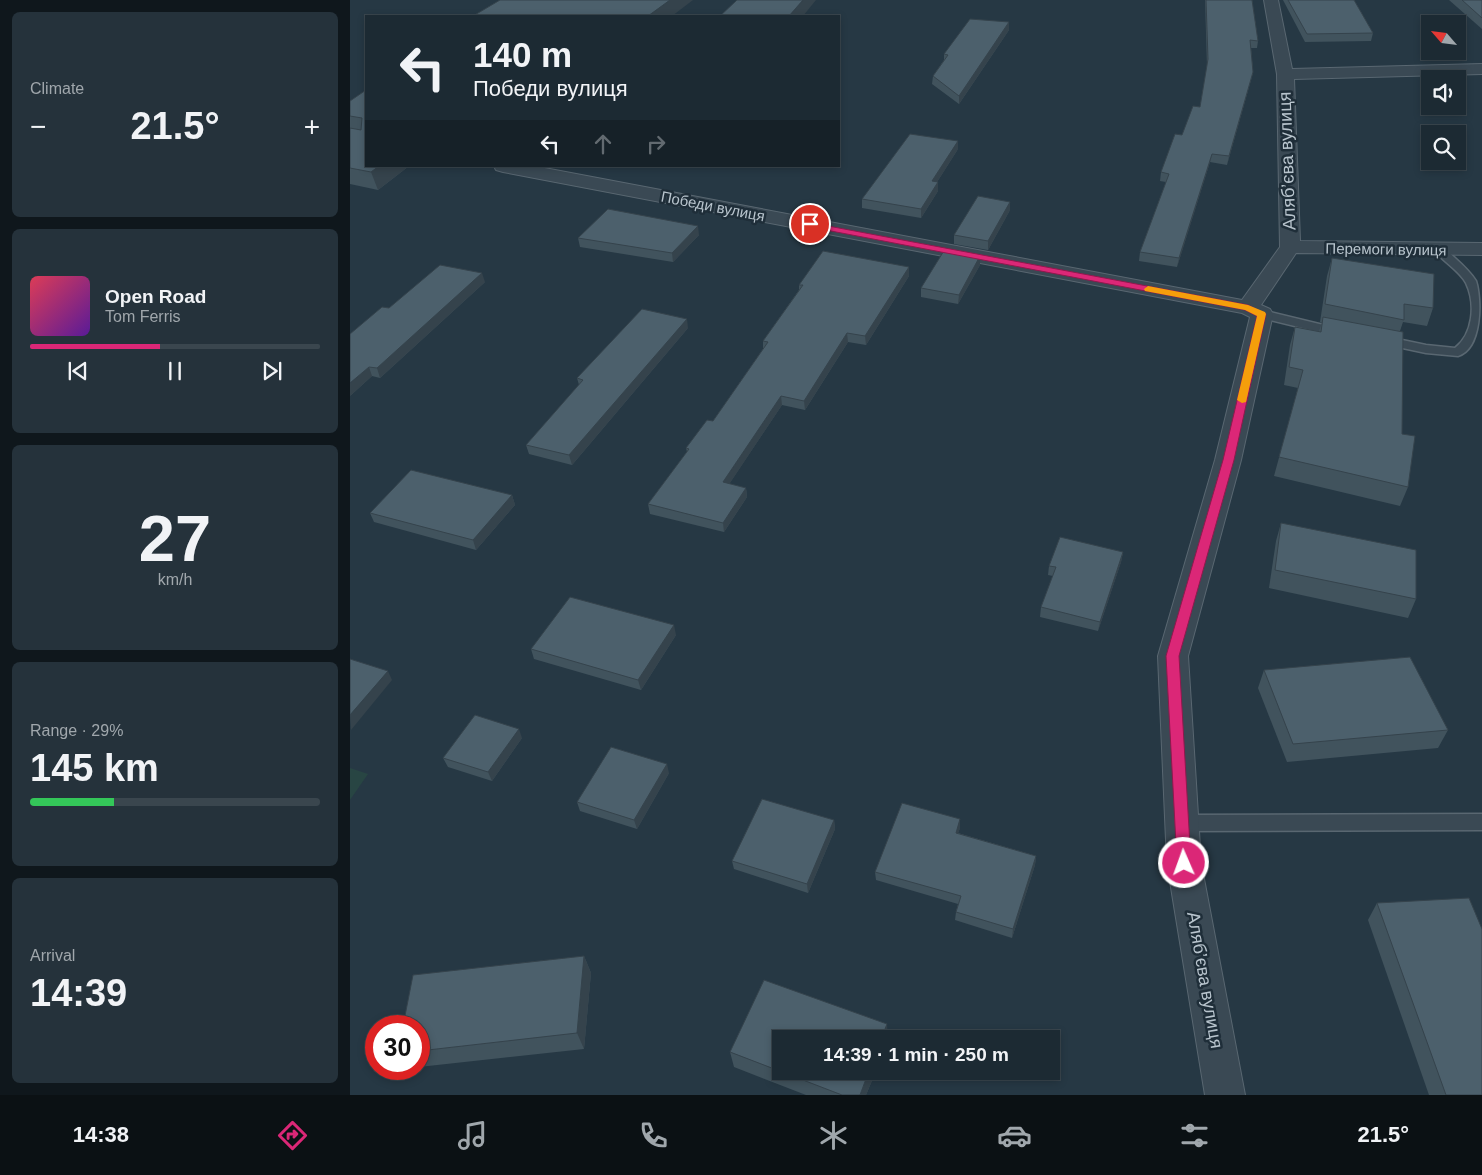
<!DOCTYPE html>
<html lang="en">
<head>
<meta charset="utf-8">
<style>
  body { margin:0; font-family:Helvetica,sans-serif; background:#25323b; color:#f1f3f6; height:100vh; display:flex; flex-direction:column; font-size:19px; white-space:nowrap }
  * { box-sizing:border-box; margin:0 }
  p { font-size:16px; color:#a0a7ac }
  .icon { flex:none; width:28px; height:28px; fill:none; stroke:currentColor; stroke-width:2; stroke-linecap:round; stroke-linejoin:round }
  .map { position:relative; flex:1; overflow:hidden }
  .details { display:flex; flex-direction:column; gap:12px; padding:12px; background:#0f171c; width:350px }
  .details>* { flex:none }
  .banner { position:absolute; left:15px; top:15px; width:475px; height:152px; border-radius:0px; box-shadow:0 2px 8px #0003,0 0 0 1px #3a464e; background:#1c2a33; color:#f1f3f6; overflow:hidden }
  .needle { width:32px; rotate:298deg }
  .fabs { position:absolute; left:1071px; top:15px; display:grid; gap:10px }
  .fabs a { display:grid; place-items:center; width:45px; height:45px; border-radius:0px; background:#1c2a33; box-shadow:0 2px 8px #0003,0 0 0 1px #3a464e; font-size:25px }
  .speed { position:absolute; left:15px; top:1015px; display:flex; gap:10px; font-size:25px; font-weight:700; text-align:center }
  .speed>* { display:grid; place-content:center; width:65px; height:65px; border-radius:50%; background:#1c2a33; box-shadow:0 2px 8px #0003,0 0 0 1px #3a464e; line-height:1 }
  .speed .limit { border:8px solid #d22; background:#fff; color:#111 }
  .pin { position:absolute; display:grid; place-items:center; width:42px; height:42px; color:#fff; margin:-21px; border:2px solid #fff; border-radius:50%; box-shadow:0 1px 5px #0007 }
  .me { position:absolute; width:55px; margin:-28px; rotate:358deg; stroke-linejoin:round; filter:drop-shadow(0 0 4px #0008) }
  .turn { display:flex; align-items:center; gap:18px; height:105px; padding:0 25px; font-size:22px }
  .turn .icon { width:65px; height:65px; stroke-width:2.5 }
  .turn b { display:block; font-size:35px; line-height:42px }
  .lanes { display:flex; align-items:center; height:48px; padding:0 25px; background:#0003; justify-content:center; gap:25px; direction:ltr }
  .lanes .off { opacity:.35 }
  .big { font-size:38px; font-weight:800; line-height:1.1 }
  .details .card { flex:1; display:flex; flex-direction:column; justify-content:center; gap:8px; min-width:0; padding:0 18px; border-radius:8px; background:#25323b }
  .details .dial { align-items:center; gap:0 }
  .dial b { font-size:65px; line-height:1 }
  .song { display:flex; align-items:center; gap:15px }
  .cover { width:60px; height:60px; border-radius:8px; background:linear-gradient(135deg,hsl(350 70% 55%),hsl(270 70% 35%)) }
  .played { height:5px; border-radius:2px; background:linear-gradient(90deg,#db2777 45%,#3a464e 45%) }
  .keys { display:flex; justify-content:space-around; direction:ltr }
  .heat { display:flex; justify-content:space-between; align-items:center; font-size:28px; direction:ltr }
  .charge { height:8px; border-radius:4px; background:linear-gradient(90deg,#34c759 29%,#3a464e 0) }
  .trip { position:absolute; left:422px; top:1030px; width:288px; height:50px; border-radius:0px; background:#1c2a33; box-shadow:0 2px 8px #0003,0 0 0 1px #3a464e; font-weight:800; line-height:50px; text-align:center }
  .menu { display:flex; height:80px; justify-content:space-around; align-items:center; background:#0b1114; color:#a0a7ac }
  .menu .icon { width:35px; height:35px }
  .menu .on { color:#db2777 }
  .menu b { font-size:22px; color:#f1f3f6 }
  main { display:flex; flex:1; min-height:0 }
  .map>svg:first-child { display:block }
  .green { fill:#284543 }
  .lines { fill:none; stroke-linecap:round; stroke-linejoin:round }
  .lane-casing { stroke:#596771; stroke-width:3 }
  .street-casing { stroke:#596771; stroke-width:2 }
  .lane { fill:#3a4954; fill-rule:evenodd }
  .street { fill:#3a4954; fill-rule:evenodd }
  .wall { fill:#41535d }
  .shaded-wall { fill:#35434c }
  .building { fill:#4c606c; stroke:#35434c }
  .route { fill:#db2777; stroke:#8e194d }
  .slow { fill:#f59e0b }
  .labels { text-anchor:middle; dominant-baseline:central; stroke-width:5; stroke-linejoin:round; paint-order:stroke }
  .far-street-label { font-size:15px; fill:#b8c4cd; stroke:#1f2e39 }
  .street-label { font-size:18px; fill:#b8c4cd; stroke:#1f2e39 }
</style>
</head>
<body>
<main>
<section class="details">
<div class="card"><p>Climate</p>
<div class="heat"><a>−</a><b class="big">21.5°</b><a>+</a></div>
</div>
<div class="card">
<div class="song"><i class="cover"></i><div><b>Open Road</b><p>Tom Ferris</p></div></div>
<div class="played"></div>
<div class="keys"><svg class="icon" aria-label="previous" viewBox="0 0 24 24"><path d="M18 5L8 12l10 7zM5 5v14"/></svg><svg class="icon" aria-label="pause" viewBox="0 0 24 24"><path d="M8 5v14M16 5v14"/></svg><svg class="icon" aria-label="next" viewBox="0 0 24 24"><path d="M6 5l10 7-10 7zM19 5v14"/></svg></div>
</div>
<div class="card dial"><b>27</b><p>km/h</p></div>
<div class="card"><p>Range · 29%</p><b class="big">145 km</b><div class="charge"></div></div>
<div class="card"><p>Arrival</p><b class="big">14:39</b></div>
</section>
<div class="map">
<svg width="1132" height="1095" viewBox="0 0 1132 1095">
  <rect width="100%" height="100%" fill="#263844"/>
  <path class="green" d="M0,768l18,6 -18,26z"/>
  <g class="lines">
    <defs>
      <g id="lane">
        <path d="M1089,246l4,1c10,10 25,21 33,34 6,19 6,68 -18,75l-32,-3 -47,-10 -2,-3 6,-4 43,9 29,3c18,-14 21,-44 11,-65 -7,-13 -24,-22 -33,-34z"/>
        <path d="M912,310l82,20 2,3 -6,4 -82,-20 -2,-3 2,-3z"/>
        <path d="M1132,814v16l-300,1 -7,-2 -2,-6 2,-6 7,-2z"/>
      </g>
      <path id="street" d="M914,0h14l14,69 190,-5v10l-188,5 6,162 182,2v12l-186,-2 -35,52 9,4 3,5 -32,146 -53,196 13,207 44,232h-40l-38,-232 -9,-207 57,-196 35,-143 -8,-4 -739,-141 -7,-2 -2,-4h40l708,134 38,-53 -3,-173z"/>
    </defs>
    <use href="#lane" class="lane-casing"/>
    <use href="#street" class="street-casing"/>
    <use href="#lane" class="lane"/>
    <use href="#street" class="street"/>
  </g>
  <g class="wall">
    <path d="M855,0h47l6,41 -1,7h-6l2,24 -2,8 -24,85 -17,-3 -33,105 -38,-6 1,-9 26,-70 -6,-1 1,-9 21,-37 18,-28 7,-40z"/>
    <path d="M933,0h71l19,33 -2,8 -66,1z"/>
    <path d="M1099,0h33v29z"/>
    <path d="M659,22v8l-50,74 -27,-20 1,-8 11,-16v-6z"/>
    <path d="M0,101l59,65 -31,24 -28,-6z"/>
    <path d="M608,149l-21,33h1v9l-17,27 -59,-10v-9z"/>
    <path d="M660,210l-22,40 -34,-6v-9z"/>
    <path d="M349,235l-26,27 -93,-15 -2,-9z"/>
    <path d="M630,256v9l-22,39 -37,-7v-9z"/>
    <path d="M982,258l101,50 -6,18 -24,-4 -3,9 2,103 6,53 -8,19 -126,-30 24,-88 -14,-3 6,-40 5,-18 24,4 3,-8 -2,-1 7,-46z"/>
    <path d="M559,267v9l-43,69 -18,-3 -43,68 -23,-5 -53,79 17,4 1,9 -23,35 -74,-18 -2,-10 39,-52 -1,-4 27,-27 50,-72v-8l36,-51v-5z"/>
    <path d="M135,282l-105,96 -8,-2 -22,20 39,-88z"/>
    <path d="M338,328l-116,137 -43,-11 -3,-9 53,-60 -2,-7z"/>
    <path d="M162,495l3,10 -39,45 -102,-28 -4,-9z"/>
    <path d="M931,523l135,76 -8,19 -139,-30 7,-47z"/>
    <path d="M773,552l-2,10 -23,69 -58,-14 1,-10 12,-31 -5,-1 1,-9z"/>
    <path d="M326,635l-35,55 -107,-31 -3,-10z"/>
    <path d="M914,670l184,60 -10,18 -151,14 -29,-74z"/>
    <path d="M172,738l-30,43 -44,-14 -5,-9z"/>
    <path d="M319,773l-32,56 -57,-18 -3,-9z"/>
    <path d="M484,820l1,9 -27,64 -74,-24 -2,-8z"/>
    <path d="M610,828l-2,5 78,23 -1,9 -23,73 -57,-18 1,-8 2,-8 -82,-24 -1,-8z"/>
    <path d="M1027,903l105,192h-53l-61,-175z"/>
    <path d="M234,956l7,17 -7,76 -165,18v-41z"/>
    <path d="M380,1052l51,19h95l-10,24h-60l-72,-28z"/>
  </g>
  <g class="shaded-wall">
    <path d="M320,0h23l-21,16h-24z"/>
    <path d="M453,0h13l-13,16h-14z"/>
    <path d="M659,22v8l-50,74v-8z"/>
    <path d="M903,72l-2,8 -24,85 2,-9z"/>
    <path d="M608,141v8l-26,41v-9z"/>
    <path d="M862,154l-2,8 -33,105 2,-9z"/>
    <path d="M29,166h30l-31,24 -7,-18z"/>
    <path d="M588,182v9l-17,27v-9z"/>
    <path d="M660,202v8l-22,40v-9z"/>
    <path d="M348,226l1,9 -26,27 -1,-9z"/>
    <path d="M630,256v9l-22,39 1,-9z"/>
    <path d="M559,267v9l-43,69 -1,-9z"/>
    <path d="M132,273l3,9 -105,96 -3,-10z"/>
    <path d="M337,319l1,9 -116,137 -3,-10z"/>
    <path d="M497,333l1,9 -43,68 -1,-9z"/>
    <path d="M19,367l3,9 -22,20v-13z"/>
    <path d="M431,396l1,9 -58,87 -1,-10z"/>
    <path d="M396,488l1,9 -23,35 -1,-9z"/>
    <path d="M162,495l3,10 -39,45 -3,-10z"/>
    <path d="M773,552l-2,10 -23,69 2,-9z"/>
    <path d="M324,625l2,10 -35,55 -3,-10z"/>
    <path d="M38,671l4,9 -41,50 -1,-15z"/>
    <path d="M169,729l3,9 -30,43 -4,-9z"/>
    <path d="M317,764l2,9 -32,56 -3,-9z"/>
    <path d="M610,819v9l-5,14 1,-9z"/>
    <path d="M484,820l1,9 -27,64 -1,-9z"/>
    <path d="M686,856l-1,9 -23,73 1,-9z"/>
    <path d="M234,956l7,17 -7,76 -7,-16z"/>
    <path d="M537,1024l1,15h-7z"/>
    <path d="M519,1071h7l-10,24h-6z"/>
  </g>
  <g class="building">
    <path d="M150,0h170l-22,16h-175z"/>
    <path d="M387,0h66l-14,16h-69z"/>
    <path d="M856,0h46l6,41 -8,-1 3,32 -24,84 -17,-2 -33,104 -39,-6 29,-78 -8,-2 14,-38 7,1 11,-29 7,1 8,-48z"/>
    <path d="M938,0h66l19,33 -66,1z"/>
    <path d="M1112,0h20v18z"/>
    <path d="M620,19l39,3 -50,74 -26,-20 15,-21 -4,-1z"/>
    <path d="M16,90v76h13l-8,6 -21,-4v-40l11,2 1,-12 -12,-2v-15z"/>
    <path d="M560,134l48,7 -26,40 6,1 -17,27 -59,-10z"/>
    <path d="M628,196l32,6 -22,39 -34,-6z"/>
    <path d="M258,209l90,17 -26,27 -94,-15z"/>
    <path d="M595,249l35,7 -21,39 -38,-7z"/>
    <path d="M473,251l86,16 -44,69 -18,-3 -43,68 -23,-5 -58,86 23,6 -23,35 -75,-19 41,-55 -3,-1 21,-28 6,1 55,-79 -5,-1 40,-56h-4z"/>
    <path d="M982,258l102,16 -1,34 -29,-4v16l-79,-16z"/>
    <path d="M90,265l42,8 -105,95 -8,-1 -19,16v-49l32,-27 7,1z"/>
    <path d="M292,309l45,10 -118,136 -43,-10 57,-65 -6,-2z"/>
    <path d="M973,317l80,15 -1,102 13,2 -7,51 -129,-30 24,-87 -14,-3 6,-40 26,5z"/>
    <path d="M61,470l101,25 -39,45 -103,-27z"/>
    <path d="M931,523l135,27v49l-141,-29z"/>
    <path d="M710,537l63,15 -23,70 -59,-15 15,-40 -7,-1z"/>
    <path d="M220,597l104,28 -36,55 -107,-31z"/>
    <path d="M1060,657l38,73 -155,14 -29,-74z"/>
    <path d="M0,659l38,12 -38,44z"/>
    <path d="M125,715l44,14 -31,43 -45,-14z"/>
    <path d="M261,747l56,17 -33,56 -57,-18z"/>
    <path d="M412,799l72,21 -27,64 -75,-23z"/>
    <path d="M552,803l58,16 -4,14 80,23 -23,73 -57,-17 5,-16 -86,-24z"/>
    <path d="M1119,898l13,31v166h-36l-69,-192z"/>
    <path d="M234,956l-7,77 -158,18v-25h-16l10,-51z"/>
    <path d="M414,980l123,44 -6,15h-100v32h88l-9,24h-18l-112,-43z"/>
  </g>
  <path class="route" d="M457,222l441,83 18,9 -32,146 -55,196 12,207 -2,5 -5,2 -5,-2 -2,-5 -11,-207 57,-196 34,-144 -12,-6 -435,-83 -3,-1z"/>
  <path class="slow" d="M798,286l100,19 17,7 1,2 -20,88 -4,1 -5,-3 20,-84 -12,-6 -100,-19 -1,-2z"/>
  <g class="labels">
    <g class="far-street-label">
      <text transform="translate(363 206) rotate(11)">Победи вулиця</text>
      <text transform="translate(1036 249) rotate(1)">Перемоги вулиця</text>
    </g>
    <g class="street-label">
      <text transform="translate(937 161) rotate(-92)">Аляб’єва вулиця</text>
      <text transform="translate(855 980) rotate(80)">Аляб’єва вулиця</text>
    </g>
  </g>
</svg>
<div class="fabs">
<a><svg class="needle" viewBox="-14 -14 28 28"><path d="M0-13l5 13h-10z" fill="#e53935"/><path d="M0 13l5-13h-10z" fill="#a0a7ac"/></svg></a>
<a><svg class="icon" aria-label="sound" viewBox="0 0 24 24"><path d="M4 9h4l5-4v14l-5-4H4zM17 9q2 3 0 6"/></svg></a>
<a><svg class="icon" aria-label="search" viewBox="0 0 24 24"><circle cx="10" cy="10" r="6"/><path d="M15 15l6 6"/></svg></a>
</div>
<div class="speed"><div class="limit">30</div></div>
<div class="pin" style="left:460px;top:224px;background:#d93025"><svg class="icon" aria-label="arrive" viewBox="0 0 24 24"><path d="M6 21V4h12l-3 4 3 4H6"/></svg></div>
<svg class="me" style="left:834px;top:863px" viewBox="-20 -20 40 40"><circle r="17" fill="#db2777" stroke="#fff" stroke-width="3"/><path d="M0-11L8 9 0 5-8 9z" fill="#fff"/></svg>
<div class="trip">14:39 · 1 min · 250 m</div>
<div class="banner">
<div class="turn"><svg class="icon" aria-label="left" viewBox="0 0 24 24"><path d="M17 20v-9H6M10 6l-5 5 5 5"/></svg><div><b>140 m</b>Победи вулиця</div></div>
<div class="lanes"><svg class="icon" aria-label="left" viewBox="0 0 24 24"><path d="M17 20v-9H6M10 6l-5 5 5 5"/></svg><svg class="icon off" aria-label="ahead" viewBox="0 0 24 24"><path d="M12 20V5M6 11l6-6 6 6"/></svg><svg class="icon off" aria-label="right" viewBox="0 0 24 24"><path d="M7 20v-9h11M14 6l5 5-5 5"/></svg></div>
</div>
</div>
</main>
<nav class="menu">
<b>14:38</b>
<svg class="icon on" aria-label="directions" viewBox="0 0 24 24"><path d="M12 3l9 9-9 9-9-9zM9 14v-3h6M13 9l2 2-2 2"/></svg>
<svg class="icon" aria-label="music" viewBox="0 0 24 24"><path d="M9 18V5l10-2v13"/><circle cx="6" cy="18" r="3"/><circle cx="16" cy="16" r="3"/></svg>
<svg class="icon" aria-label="phone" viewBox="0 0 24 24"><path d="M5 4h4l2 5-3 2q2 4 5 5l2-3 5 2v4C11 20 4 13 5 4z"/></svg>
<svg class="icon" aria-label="climate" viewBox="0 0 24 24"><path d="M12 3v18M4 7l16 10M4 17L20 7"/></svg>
<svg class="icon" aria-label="car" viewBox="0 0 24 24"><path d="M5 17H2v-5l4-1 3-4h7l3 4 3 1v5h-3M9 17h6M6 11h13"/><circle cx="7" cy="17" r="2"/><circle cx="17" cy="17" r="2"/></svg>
<svg class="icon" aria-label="filters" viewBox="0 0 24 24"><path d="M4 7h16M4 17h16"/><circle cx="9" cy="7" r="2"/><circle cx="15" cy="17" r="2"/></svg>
<b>21.5°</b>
</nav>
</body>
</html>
